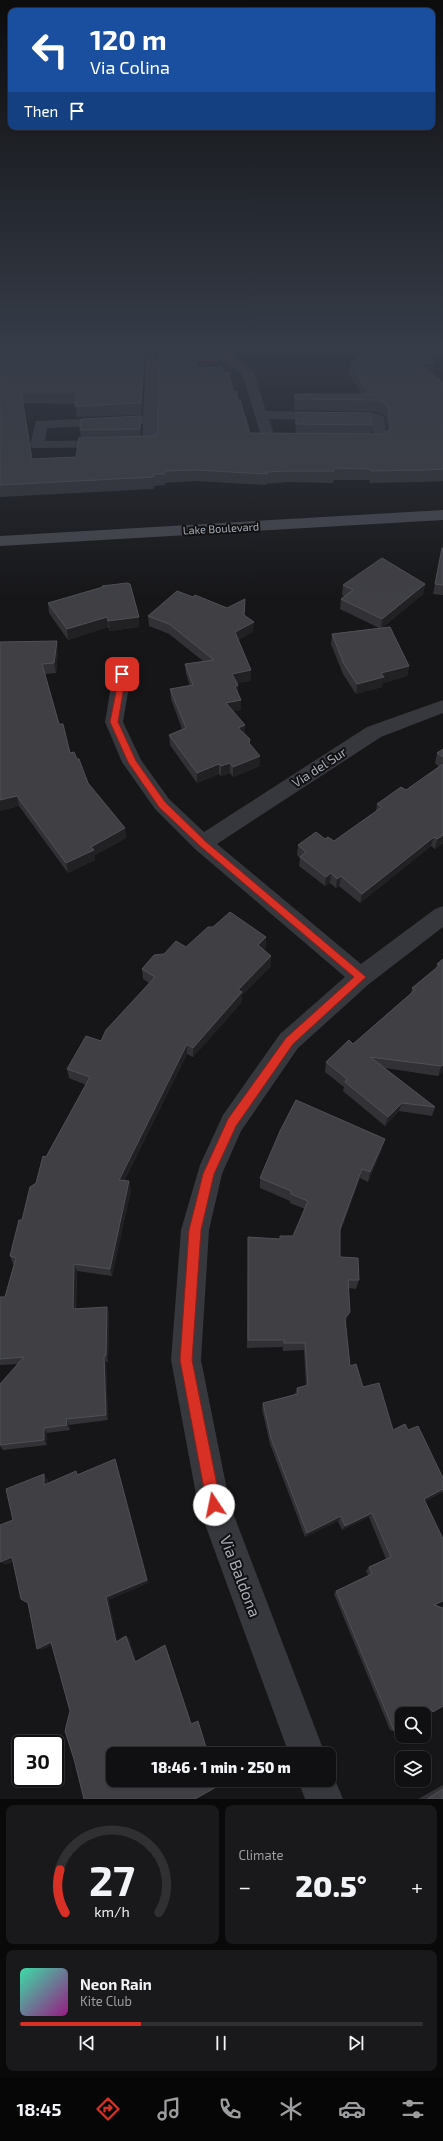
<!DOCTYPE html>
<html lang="en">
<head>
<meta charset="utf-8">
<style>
  body { margin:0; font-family:"Exo 2",sans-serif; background:#19191b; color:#f1f3f6; height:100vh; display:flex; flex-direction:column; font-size:15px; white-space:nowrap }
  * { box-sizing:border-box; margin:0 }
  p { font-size:13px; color:#9c9d9f }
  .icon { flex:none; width:22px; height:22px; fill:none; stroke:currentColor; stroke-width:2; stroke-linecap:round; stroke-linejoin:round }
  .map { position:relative; height:1799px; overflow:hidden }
  .drawer { display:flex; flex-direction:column; gap:6px; padding:6px; background:#09090a; flex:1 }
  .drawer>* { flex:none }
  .guide { position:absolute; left:8px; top:8px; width:427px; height:122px; border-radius:8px; box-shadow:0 1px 3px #0004,0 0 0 1px #303032; background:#1a4fa0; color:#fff; overflow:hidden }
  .buttons { position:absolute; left:395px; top:1707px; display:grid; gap:8px }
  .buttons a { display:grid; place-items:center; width:36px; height:36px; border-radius:8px; background:#101012; box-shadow:0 1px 3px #0004,0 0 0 1px #303032; font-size:20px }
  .speed { position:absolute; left:12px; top:1735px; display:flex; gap:8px; font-size:20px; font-weight:700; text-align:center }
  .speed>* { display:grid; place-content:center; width:52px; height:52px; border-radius:50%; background:#101012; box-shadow:0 1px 3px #0004,0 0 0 1px #303032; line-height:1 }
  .speed .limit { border:2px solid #111; border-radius:6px; background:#fff; color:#111 }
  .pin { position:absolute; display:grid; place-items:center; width:34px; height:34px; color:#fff; margin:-17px; border-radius:8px; box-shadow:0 2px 6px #0006 }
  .me { position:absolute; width:44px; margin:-22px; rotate:349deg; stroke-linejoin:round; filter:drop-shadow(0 0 3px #0008) }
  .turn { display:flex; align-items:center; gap:14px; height:84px; padding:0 16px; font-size:18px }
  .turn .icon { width:52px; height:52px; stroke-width:2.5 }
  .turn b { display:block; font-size:28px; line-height:34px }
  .then { display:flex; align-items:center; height:38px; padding:0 16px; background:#0003; gap:8px; font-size:15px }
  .big { font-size:30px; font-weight:800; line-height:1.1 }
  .drawer .widget { flex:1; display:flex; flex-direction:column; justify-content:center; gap:6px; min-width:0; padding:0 14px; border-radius:8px; background:#19191b }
  .drawer .dial { align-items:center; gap:0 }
  .dial svg { height:104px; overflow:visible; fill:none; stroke:#303032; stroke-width:7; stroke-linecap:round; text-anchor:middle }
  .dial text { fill:#f1f3f6; stroke:none }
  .song { display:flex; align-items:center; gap:12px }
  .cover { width:48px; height:48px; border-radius:6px; background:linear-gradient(135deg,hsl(160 70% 55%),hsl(310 70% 35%)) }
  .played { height:4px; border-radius:2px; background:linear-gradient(90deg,#d93025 30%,#303032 30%) }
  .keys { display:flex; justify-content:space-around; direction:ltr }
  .heat { display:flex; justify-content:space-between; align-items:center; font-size:22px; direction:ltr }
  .drawer .tiles { flex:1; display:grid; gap:6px; grid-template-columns:1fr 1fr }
  .widget:last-child { grid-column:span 2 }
  .trip { position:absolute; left:106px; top:1747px; width:230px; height:40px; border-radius:8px; background:#101012; box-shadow:0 1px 3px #0004,0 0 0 1px #303032; font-weight:800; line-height:40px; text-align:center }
  .menu { display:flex; height:64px; justify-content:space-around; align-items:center; background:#060607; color:#9c9d9f }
  .menu .icon { width:28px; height:28px }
  .menu .active { color:#d93025 }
  .menu b { font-size:18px; color:#f1f3f6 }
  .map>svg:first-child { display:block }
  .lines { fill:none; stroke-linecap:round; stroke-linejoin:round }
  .street { fill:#37383d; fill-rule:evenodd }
  .secondary { fill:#45474d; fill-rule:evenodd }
  .wall { fill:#323236; fill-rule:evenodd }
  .shaded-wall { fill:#212124 }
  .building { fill:#3f3f44; stroke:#4f5156 }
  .route { fill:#d93025; stroke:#8d1f18 }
  .labels { text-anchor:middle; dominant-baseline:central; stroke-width:4; stroke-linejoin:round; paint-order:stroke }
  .far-street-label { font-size:11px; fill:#a8adb8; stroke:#111113 }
  .street-label { font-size:13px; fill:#a8adb8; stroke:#111113 }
  .near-street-label { font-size:16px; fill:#a8adb8; stroke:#111113 }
</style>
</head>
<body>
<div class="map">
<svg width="443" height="1799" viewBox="0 0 443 1799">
  <rect width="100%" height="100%" fill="#161618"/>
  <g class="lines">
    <g class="street">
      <path d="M17,347h12l-1,11 17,-1 6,4 -6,4h-28l-2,-3z"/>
      <path d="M227,347h13l-8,9 22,16 12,39 111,2 7,4 4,23 -7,4 -28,-1 -2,-3 2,-3 20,-1 -2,-15 -102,-2 5,16h18l7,4 -7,4 -29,-1 -21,-68 -20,-13 -55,1 -6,-4 6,-4 55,-1z"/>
      <path d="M431,347h12v12l-4,-1z"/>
      <path d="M152,355l6,4 -2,85 -2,3 -122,1 -2,-3 6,-24 107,-5 3,-57zM143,424l-1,16 -97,1 2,-13z"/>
      <path d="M122,668l6,2 3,4 -8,48 18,38 28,39 35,33 163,-105 76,-27v13l-62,24 -164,107 144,120 74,-55 8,-3v21l-74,57 -71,64 -57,83 -19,43 -13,56 -8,130 29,145 95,249h-36l-91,-249 -27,-145 10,-130 19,-65 23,-50 57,-81 65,-57 -150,-128 -40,-40 -33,-47 -17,-40 8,-48 3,-4z"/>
      <path d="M329,1766l14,33h-38l-7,-19h31z"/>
    </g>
    <path class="secondary" d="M443,510v10l-443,26v-10z"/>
  </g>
  <g class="wall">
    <path d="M0,347h16l-1,6 4,3h11l-2,-9h165v5l5,16 26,4 14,28 12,33h46l-1,-12 1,-9 76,13 -1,9h11l6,-3 -3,-14 -7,-5 -84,-2 1,-16h67l-13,-20 1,-11 15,-10 -4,-6h62l9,27 11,9v98l-20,1 -53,1 -1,-3h-35l-1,3 -46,-1 -21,2v1l-70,-4 -31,2v2l-11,1v3l-154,8zM159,353l-2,79 -2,4h-14v-20l-61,14 1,7 -5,20 -44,2 -9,-56 53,1 1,13 65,-2 2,-50v-11z"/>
    <path d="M442,548h1v47l-10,-1z"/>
    <path d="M425,584l-2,10 -41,34 27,38 -2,10 -24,7 -1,4 -26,7 -13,-20 -12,-30 1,-10 47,-6 -39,-19 1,-10 3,-3 -2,-1 1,-10z"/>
    <path d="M193,597l34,11 18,1 -1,6 9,17 -15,8 13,41 -14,2 1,2v7l3,8v10l-8,1 17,33 10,22 -27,11 -3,-4 -9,3 -2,-2 -22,9 -27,-38 -1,-10 13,-6 -11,-30 -1,-10 20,-3 -4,-12 -1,-10 18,-3 -34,-27 -20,-8 -1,-10z"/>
    <path d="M48,603l91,24 -29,4 -2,-4 -40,13 -19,-27z"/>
    <path d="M0,642l58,9 -2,22 -11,1 14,50 11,29 18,30 37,45 1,10 -31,17v5l-27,13 -49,-67 -19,5z"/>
    <path d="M443,749v94l-8,6 -4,-3 -71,57 -21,-17 -3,2 -6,-5 -5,3 -26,-20 1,-8 -3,-3 1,-10 27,-6 9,2 42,-30 1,-7 29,-14 33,-23 -4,-4 2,-10z"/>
    <path d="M186,947h80l-3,2 8,17 -29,29v7l-49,55 -6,-3 -63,127 7,9 -19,86 -35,-5 -1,38 33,5 -1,48h-2l2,58 -39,5 1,5 -23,3v12l-44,5 -3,-4v-62l18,-20 -18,1v-68h5l9,-33h-1l-3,-8 12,-36 24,-63 40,-72 -17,-7 -2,-9 34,-28 48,-58 -6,-4 -1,-10 22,-15z"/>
    <path d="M443,959v112l-5,5 -53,-8 50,39 -3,9 -33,-5 -14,15 -42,-35 1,-4 -19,-15 1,-10 27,-18 58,-51 1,-5 24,-19 1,-5z"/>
    <path d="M382,1149l-14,33 -8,-4 -20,55v24l19,23 -3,9 -8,-1 -1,32 -2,2 5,44 13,21 30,43h15l35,48v14l-18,9 9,104 -1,107h-5v-1l-34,20 -4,-1 -56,-136 2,-3 32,-16 -2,-4 3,-4 17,-8 -17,-42 -27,13 -4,-9 -33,16 -35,-93 -8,-35 1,-6 32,-9 2,-6 9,-2 -2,-36 -21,1v-4l-36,1 1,-111 32,2 13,-3 12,-27 -15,-6v-2l-30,-13v-10z"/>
    <path d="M443,1785v14h-25z"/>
  </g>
  <g class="shaded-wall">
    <path d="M12,347h4l-2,15 -2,-11z"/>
    <path d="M144,353v12l-2,50 -1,-12z"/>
    <path d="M434,362l-2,12 -14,1 2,-11z"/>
    <path d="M141,416v23l-1,-10z"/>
    <path d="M425,584l-2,10 -42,35 1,-10z"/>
    <path d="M107,617l1,10 -40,13 -1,-11z"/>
    <path d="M139,617v10l-29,4 -2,-10z"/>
    <path d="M254,622l-1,10 -18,10v-10z"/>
    <path d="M57,641l1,10 -2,22 -2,-10z"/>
    <path d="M409,666l-2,10 -24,7 -1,4 -26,7 1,-10 24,-11z"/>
    <path d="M251,670v11l-19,3v-10z"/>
    <path d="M238,685l-1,10 -2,-8z"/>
    <path d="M241,700v10l-15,3v-10z"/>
    <path d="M245,725v10l-7,-7z"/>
    <path d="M260,756v10l-27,11v-10z"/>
    <path d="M230,763v10l-9,3v-10z"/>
    <path d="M219,764v10l-22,9v-10z"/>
    <path d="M17,796l2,10 -19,5v-11z"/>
    <path d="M125,828l1,10 -31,17v5l-27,13 -2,-10 25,-16z"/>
    <path d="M443,835v8l-8,6 2,-10z"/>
    <path d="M434,837l-3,9 -71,57 2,-9z"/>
    <path d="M331,873l-1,10 -5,3 1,-9z"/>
    <path d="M341,876l-2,10 -3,2 1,-9z"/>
    <path d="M266,937v10l-8,8v-10z"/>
    <path d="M271,956v10l-29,29v7l-49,55v-9l45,-58z"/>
    <path d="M187,1044v10l-67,134 -1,-8z"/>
    <path d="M443,1065v6l-5,5 3,-10z"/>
    <path d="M402,1103l-3,8 -14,15 3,-9z"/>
    <path d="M385,1139l-3,10 -14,33 2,-10z"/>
    <path d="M362,1169l-2,9 -22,60 2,-9z"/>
    <path d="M129,1181l2,9 -19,86 -2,-7z"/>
    <path d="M74,1264l3,7 -2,45 -2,-7z"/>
    <path d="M107,1307l2,7 -1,48 -2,-6z"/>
    <path d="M350,1312l-3,8 -4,6 2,-8z"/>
    <path d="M104,1356l2,6 2,58 -2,-5z"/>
    <path d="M66,1419l3,6 1,5 -3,-5z"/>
    <path d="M44,1428l3,5v12l-3,-5z"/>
    <path d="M115,1459l2,6 32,118 -40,17 9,44 -2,-2 -10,-45z"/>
    <path d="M44,1474l4,6v10l-4,-5z"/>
    <path d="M443,1489l-1,3 -22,11 4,-4z"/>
    <path d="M372,1513l-3,4 -27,13 3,-4z"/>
    <path d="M341,1516l-3,5 -33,16 2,-4z"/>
    <path d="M12,1557l5,4 -12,4 -5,-3z"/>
    <path d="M126,1636l3,2 8,25 -2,-1z"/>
    <path d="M51,1642l4,2 -13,6 -5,-1z"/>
    <path d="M165,1645l1,2 26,77h-1z"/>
    <path d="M198,1721l11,33h-1z"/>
  </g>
  <g class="building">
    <path d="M0,347h12v4l7,5 125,-3 -3,50 -66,3 2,-14h-56l11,67 44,-2 3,-19 76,-2 2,-4 2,-80h36l3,16 24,-1 2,5h5l4,19h3l2,9h2l10,33 132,1 9,-5 -4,-24 -8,-5 -84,-1v-5h75l-20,-31 21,-14 -1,-2h53l11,15 -14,2 23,19v86l-18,1 -54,1 -1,-2 -36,-1v3h-47l-20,1v2l-71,-4 -32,1v3h-11l1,3 -154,8z"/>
    <path d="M296,412l75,1 1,12 -76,-1z"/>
    <path d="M141,416l-1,13 -60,1 1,-11z"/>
    <path d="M442,548h1v37l-8,-1z"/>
    <path d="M382,558l43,26 -43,35 -41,-20 12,-9 -10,-5z"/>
    <path d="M127,583l3,1 9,33 -31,4 -1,-4 -40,12 -19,-26 55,-16 -1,-1z"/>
    <path d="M177,591l16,6 2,-2 32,13 18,-9 -1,16 10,7 -19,10 16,38 -19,4 6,11 -3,2 6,13 -15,3 19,22 -7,3 12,11 -1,4 11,13 -27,11 -3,-4 -9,3 -2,-2 -22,9 -28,-38 17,-7 -16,-39 23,-4 -8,-21 29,-4 -45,-36 -21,-8z"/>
    <path d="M390,627l19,39 -28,7 3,4 -27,7 -13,-20 -12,-30z"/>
    <path d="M57,641l-3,22 -12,1 17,60h4l7,29 4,-1 3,7h2l9,24 37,45 -34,19 3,3 -28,13 -49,-67 -17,4v-158z"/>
    <path d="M443,749v8l-6,-4z"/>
    <path d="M443,764v71l-6,4 -3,-2 -72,57 -21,-18 -4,3 -6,-6 -5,4 -26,-20 6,-5 -8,-7 18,-13 9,7 3,-2 6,4 48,-34 -5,-3 24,-17 5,3z"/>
    <path d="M230,912l36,25 -8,8 13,11 -33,34 4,2 -49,56 -6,-4 -68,136 10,1 -19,88 -36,-5 -1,45 34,-2 -1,49h-2l2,59 -40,4 1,6 -23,3v12l-44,5v-61l24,-27 -24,2v-62h5l11,-39 -6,-2 9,-36h3l8,-33 6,-4 7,-27 3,1 44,-80 -23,-8 19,-33 15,5 5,-11 49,-53 -13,-8 12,-14 10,-1 12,-13 10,6 22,-20h5z"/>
    <path d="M443,959v106l-2,1 -71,-9 65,50 -33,-4 -14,14 -43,-35 2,-3 -21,-17 23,-22 4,4 62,-54 -3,-2 28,-23 -3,-1z"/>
    <path d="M296,1100l89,39 -15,33 -8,-3 -22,60v28l18,1 1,22h-11l2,32 -5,6 5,48 6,-2 7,23 16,-4 14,47 12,-6 3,6 10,-4 25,52v11l-19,10 19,40v62l-9,4 9,3v98l-10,6 -2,-3 -8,5h-21v12l-8,5 -58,-140 36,-17 -3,-7 22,-10 -19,-44 -27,13 -4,-10 -34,17 -36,-95 -8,-35 35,-9 -1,-6 11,-3 -3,-42h-21v-3h-36v-103l32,2v-3h13l15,-35 -17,-7v-3l-31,-13 20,-47z"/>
    <path d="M115,1459l32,121 -41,17 10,45 10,-6 9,26 30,-17 26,79 7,-3 10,33h-95v26h103l2,6 -23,13h-111l-10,-40 -9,-28 5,-20 -19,-69 -14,7 -9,-46 -7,-4 -9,-42 -12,5v-37l13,-5 -7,-31 38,-15v11l32,-14 1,4z"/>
    <path d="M443,1789v10h-16z"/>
  </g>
  <linearGradient id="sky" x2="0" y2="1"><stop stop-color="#0c0c0d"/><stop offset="0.58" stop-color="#363c48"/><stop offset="1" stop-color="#363c48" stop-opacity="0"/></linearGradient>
  <rect width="443" height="599" fill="url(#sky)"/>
  <path class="route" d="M120,672l6,2 -8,48 18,39 29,41 40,39 161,136 -73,67 -57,82 -22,48 -13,56 -9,130 29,145 -2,5 -5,2 -5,-2 -2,-5 -27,-145 9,-130 14,-56 25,-55 58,-81 68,-61 -155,-132 -40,-38 -31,-45 -18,-40z"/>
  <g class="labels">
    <g class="far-street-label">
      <text transform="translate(221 528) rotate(-3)">Lake Boulevard</text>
    </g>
    <g class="street-label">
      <text transform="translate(319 767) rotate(-33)">Via del Sur</text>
    </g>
    <g class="near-street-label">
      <text transform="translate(241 1576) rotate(69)">Via Baldona</text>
    </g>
  </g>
</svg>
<div class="buttons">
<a><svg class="icon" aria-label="search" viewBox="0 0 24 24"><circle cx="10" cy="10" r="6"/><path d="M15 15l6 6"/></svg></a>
<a><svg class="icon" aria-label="layers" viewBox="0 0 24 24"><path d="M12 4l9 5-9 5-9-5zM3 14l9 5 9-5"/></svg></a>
</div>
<div class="speed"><div class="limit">30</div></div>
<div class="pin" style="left:122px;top:674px;background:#d93025"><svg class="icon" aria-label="arrive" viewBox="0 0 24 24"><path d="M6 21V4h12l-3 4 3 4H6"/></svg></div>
<svg class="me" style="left:214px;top:1505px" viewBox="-20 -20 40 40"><circle r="19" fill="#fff"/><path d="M0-13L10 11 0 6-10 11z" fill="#d93025"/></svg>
<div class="trip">18:46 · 1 min · 250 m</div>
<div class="guide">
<div class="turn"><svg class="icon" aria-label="left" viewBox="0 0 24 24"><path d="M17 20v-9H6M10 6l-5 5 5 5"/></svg><div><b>120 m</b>Via Colina</div></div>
<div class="then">Then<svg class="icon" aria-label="arrive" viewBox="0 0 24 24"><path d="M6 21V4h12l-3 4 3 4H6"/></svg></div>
</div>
</div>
<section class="drawer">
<div class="tiles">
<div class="widget dial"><svg viewBox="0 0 100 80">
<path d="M14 69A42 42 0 1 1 86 69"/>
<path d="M14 69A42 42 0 0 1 10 36" stroke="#d93025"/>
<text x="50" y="56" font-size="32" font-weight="700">27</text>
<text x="50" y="72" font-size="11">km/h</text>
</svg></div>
<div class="widget"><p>Climate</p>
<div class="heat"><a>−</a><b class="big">20.5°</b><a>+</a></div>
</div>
<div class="widget">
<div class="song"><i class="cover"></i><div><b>Neon Rain</b><p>Kite Club</p></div></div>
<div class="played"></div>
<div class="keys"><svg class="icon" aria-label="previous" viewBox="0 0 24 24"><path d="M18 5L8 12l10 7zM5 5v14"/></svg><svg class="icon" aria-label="pause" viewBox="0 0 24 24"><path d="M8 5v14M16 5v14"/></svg><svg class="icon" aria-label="next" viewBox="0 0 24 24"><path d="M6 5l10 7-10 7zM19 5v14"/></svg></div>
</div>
</div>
</section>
<nav class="menu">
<b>18:45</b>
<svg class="icon active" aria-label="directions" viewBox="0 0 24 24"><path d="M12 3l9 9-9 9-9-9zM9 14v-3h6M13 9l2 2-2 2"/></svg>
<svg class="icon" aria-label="music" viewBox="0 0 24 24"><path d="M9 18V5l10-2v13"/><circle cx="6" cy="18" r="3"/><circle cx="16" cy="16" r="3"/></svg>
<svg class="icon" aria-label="phone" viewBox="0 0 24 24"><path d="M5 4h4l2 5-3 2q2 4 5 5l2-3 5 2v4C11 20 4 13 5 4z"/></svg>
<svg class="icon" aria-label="climate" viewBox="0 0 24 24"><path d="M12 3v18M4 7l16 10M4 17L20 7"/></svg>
<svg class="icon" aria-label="car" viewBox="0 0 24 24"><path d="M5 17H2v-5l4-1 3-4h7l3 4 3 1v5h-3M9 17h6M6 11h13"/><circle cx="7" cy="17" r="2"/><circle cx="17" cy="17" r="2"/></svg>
<svg class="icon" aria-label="filters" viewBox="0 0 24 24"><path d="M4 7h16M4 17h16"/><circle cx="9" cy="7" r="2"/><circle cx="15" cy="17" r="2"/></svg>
</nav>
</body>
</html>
